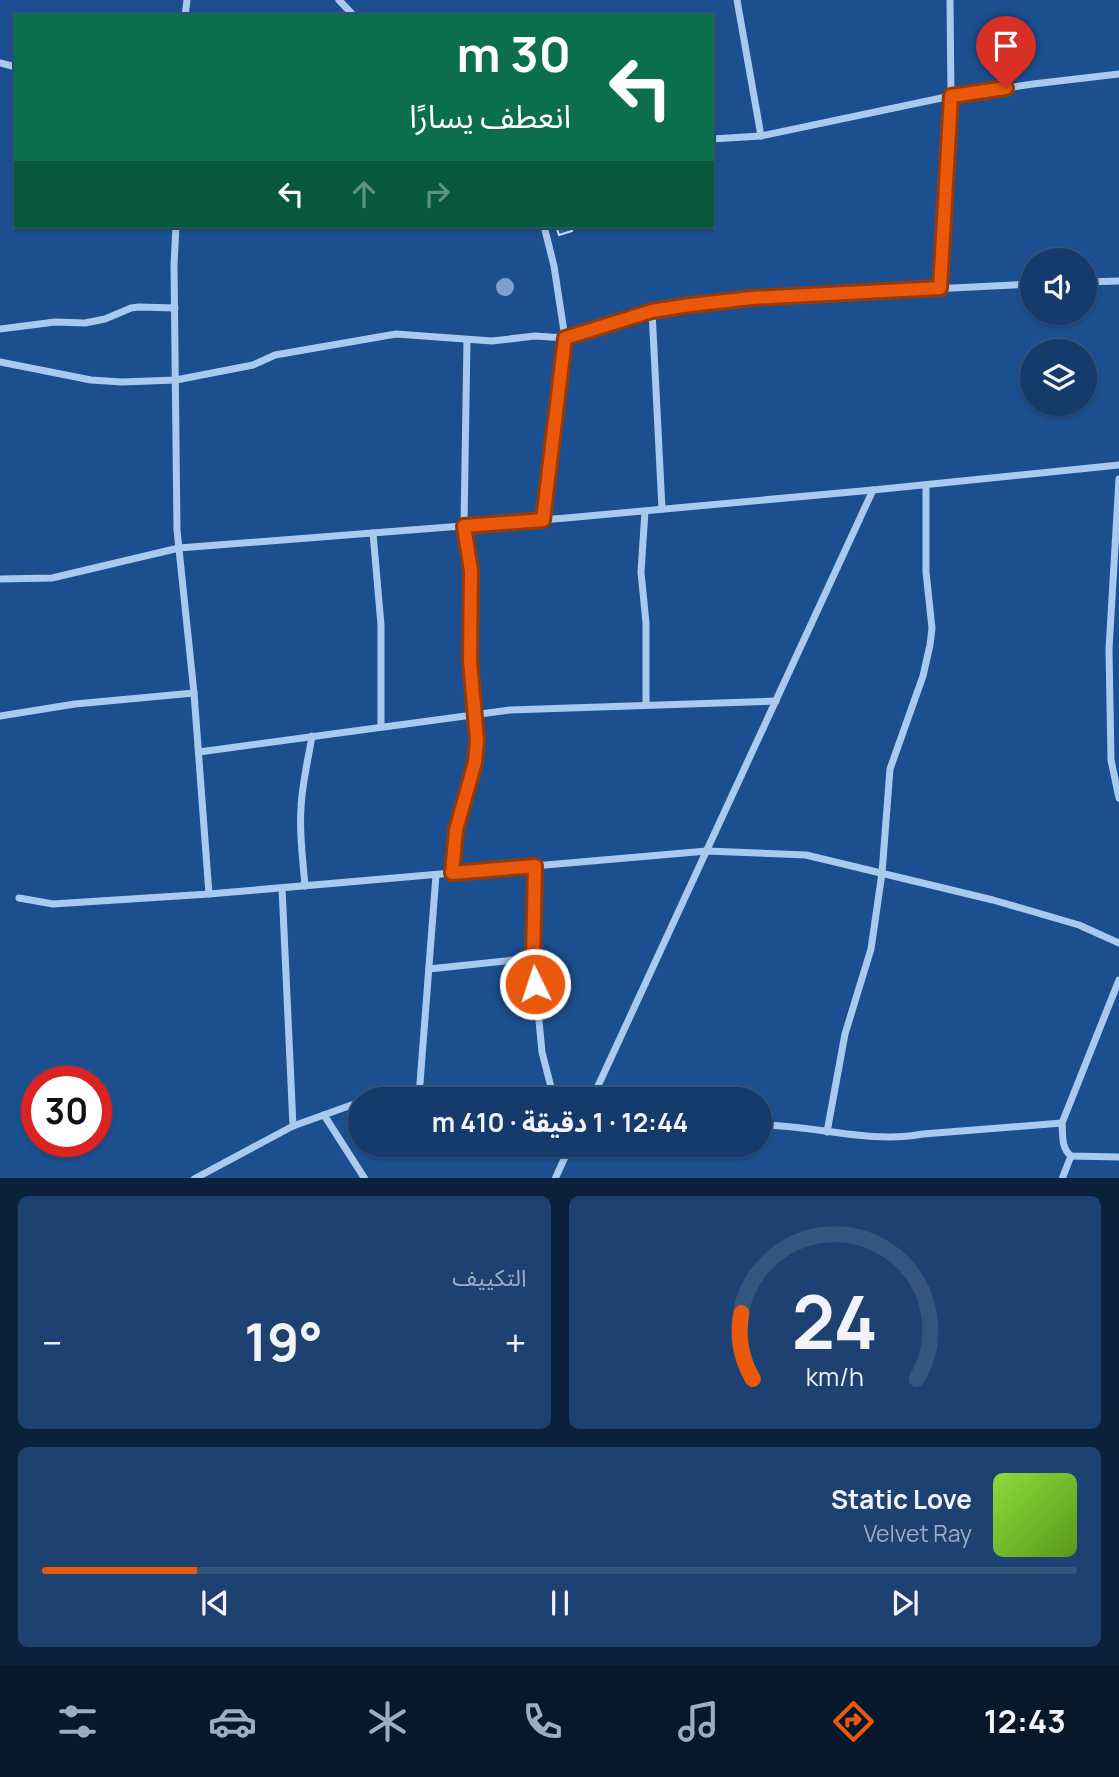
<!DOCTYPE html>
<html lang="ar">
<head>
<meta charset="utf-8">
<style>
  body { margin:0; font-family:Manrope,"Noto Sans Arabic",sans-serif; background:#1d4271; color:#f1f3f6; direction:rtl; height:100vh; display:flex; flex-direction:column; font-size:26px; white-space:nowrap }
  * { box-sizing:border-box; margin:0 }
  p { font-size:23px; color:#9dadc1 }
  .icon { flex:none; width:38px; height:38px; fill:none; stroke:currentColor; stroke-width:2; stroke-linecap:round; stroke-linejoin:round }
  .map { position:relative; height:1178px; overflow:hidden; direction:ltr }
  .panel { display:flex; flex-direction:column; gap:18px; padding:18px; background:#0b203b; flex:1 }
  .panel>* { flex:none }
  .hud { position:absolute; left:14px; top:14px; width:700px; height:214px; border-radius:0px; box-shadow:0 2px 5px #0004,0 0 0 2px #33557e; direction:rtl; background:#0b6e4f; color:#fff; overflow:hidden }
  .tools { position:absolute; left:1020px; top:248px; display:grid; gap:14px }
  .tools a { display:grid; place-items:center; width:77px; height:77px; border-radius:50%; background:#143b6b; box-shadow:0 2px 5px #0004,0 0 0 2px #33557e; font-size:35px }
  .speed { position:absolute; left:21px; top:1066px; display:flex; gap:14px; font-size:35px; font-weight:700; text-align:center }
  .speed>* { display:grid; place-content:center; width:91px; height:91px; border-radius:50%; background:#143b6b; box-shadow:0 2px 5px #0004,0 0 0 2px #33557e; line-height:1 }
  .speed .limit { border:10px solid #d22; background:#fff; color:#111 }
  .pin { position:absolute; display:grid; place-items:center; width:60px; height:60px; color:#fff; margin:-72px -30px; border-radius:50% 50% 50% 0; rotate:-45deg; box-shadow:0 0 7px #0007 }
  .pin .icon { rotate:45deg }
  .me { position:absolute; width:77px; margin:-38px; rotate:356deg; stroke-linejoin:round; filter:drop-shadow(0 0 5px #0008) }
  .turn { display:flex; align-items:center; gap:24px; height:147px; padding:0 28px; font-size:32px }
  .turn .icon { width:91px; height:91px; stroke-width:2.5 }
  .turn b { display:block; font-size:49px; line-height:60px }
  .lanes { display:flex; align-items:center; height:66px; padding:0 28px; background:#0003; justify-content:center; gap:35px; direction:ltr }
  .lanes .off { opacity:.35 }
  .big { font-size:52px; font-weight:700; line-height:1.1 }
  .panel .tile { flex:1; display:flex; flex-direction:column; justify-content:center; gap:10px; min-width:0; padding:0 24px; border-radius:10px; background:#1d4271 }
  .panel .dial { align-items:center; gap:0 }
  .dial svg { height:182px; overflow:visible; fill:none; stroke:#33557e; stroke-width:7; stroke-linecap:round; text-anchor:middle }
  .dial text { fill:#f1f3f6; stroke:none }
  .song { display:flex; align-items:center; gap:21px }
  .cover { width:84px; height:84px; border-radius:10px; background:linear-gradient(135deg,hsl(90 70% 55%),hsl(90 70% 35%)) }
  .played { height:7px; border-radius:4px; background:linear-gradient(90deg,#ea580c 15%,#33557e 15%) }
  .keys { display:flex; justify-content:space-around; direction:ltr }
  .heat { display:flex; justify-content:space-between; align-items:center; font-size:38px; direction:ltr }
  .panel .tiles { flex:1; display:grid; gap:18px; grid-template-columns:1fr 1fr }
  .tile:last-child { grid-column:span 2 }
  .trip { position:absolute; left:348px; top:1087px; width:424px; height:70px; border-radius:35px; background:#143b6b; box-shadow:0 2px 5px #0004,0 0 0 2px #33557e; font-weight:700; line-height:70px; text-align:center; direction:rtl }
  .menu { display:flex; height:112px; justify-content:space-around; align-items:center; background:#08182b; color:#9dadc1 }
  .menu .icon { width:49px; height:49px }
  .menu .current { color:#ea580c }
  .menu b { font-size:32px; color:#f1f3f6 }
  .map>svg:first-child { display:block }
  .building { fill:#2a66ad; stroke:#cfe3fa; stroke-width:2 }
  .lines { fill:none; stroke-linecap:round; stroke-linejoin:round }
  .street { stroke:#a9c9ee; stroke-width:7 }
  .tree { fill:#7ea0ca }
  .route-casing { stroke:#983908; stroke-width:18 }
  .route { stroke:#ea580c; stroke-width:12 }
</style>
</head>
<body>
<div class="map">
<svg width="1119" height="1179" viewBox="0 0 1119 1179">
  <rect width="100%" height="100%" fill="#1b4f8f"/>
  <path class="building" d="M556,226h15l1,5 -13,4z"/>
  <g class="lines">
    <g class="street">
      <path d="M339,0l15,16"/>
      <path d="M737,0l24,136"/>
      <path d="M185,16l2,-16"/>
      <path d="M0,63l16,4"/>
      <path d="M712,139l49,-3 190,-40 82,-12 86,-10"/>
      <path d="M176,226l-2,39 3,265 17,163 15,201"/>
      <path d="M1085,282l34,-1"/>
      <path d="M940,288l11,-192 -1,-96"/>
      <path d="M652,311l10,198"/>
      <path d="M0,329l55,-7 30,1 20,-4 26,-11 8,-1 36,1"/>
      <path d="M0,362l91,18 31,2 54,-2 77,-15 22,-10 121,-21 96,7 43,-5 30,2 87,-27 100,-13 280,-14"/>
      <path d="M1119,479l-10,170 2,111 8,38"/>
      <path d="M645,511l-4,61 5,51v82"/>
      <path d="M543,520l22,-182 -11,-72 -10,-40"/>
      <path d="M373,533l8,92v102"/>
      <path d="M0,579l52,-1 127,-30 387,-30 307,-28 246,-25"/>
      <path d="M0,716l75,-12 119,-11"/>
      <path d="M199,752l311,-42 266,-9"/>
      <path d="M535,866l-2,92 9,94 12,47"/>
      <path d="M452,873l3,-43 20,-68 2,-20 -7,-82 1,-89 -7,-45 3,-186"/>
      <path d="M305,886c-2,-26 -6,-52 -4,-78 1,-24 7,-48 11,-72"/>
      <path d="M282,888l11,238"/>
      <path d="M19,898l34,6 156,-10 498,-43 99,4 187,45 86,25 40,18"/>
      <path d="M429,969l104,-11"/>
      <path d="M1119,980l-57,143c1,12 -1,25 9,33l48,1"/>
      <path d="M419,1096l17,-221"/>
      <path d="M378,1099l22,-4 53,4"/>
      <path d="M592,1099l281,-609"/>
      <path d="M324,1115l41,64"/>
      <path d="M760,1125c55,0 108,19 163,9l139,-11"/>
      <path d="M827,1132l18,-98 26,-85 11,-76 8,-104 33,-93 7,-31 2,-17 -6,-56v-87"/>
      <path d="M194,1179l99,-53 67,-24"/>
      <path d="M555,1179l16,-35"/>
      <path d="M1062,1179l9,-23"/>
    </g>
  </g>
  <circle class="tree" cx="505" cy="287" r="9"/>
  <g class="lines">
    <defs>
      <path id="route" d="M535,984l-2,-26 2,-92 -83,7 4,-43 19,-68 2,-21 -7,-81 1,-89 -7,-45 79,-6 22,-182 87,-27 38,-6 62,-7 188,-10 11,-192 55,-8"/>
    </defs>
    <use href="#route" class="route-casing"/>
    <use href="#route" class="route"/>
  </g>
</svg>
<div class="tools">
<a><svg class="icon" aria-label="sound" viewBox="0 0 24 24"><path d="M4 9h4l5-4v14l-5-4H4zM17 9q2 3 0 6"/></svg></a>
<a><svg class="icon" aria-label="layers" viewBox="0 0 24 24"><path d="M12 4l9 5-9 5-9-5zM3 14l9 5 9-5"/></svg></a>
</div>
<div class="speed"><div class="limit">30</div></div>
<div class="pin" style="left:1006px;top:88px;background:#d93025"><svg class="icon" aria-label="arrive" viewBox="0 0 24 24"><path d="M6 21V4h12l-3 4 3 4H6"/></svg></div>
<svg class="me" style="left:535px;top:984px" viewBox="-20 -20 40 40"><circle r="17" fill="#ea580c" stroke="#fff" stroke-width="3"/><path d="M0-11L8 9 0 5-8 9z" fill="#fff"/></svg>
<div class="trip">12:44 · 1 دقيقة · 410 m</div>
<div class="hud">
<div class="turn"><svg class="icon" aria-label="left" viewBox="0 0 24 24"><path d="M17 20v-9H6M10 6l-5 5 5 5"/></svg><div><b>30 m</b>انعطف يسارًا</div></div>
<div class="lanes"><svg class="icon" aria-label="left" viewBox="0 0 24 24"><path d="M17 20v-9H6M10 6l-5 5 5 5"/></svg><svg class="icon off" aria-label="ahead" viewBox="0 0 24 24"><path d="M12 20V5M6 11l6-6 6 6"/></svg><svg class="icon off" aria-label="right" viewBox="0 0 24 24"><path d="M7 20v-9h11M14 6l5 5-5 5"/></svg></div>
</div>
</div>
<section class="panel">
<div class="tiles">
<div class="tile dial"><svg viewBox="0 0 100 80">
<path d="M14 69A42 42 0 1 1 86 69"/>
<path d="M14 69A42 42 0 0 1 9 40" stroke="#ea580c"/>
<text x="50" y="56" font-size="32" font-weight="700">24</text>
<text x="50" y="72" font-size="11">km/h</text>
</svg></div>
<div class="tile"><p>التكييف</p>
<div class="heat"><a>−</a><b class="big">19°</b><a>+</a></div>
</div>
<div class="tile">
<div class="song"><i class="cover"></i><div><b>Static Love</b><p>Velvet Ray</p></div></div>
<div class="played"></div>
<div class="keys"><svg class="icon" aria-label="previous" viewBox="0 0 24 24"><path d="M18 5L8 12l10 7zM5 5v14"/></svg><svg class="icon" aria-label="pause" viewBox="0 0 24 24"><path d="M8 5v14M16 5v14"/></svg><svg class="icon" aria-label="next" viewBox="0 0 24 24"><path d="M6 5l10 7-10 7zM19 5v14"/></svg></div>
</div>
</div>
</section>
<nav class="menu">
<b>12:43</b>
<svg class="icon current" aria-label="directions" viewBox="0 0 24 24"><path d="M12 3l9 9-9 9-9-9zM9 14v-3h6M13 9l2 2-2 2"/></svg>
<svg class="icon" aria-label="music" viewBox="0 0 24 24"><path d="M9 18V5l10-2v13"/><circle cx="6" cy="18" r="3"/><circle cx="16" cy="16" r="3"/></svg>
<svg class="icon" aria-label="phone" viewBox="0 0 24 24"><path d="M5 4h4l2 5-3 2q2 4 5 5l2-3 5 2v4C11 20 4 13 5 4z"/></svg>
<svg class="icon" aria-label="climate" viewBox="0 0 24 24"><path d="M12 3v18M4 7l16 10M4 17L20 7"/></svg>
<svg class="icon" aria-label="car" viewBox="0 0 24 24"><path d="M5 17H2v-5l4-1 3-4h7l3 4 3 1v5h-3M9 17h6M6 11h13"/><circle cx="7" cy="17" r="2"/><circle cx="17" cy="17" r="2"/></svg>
<svg class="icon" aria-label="filters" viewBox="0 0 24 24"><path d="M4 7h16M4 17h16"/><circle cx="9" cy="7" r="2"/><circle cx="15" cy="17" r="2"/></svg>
</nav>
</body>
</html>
